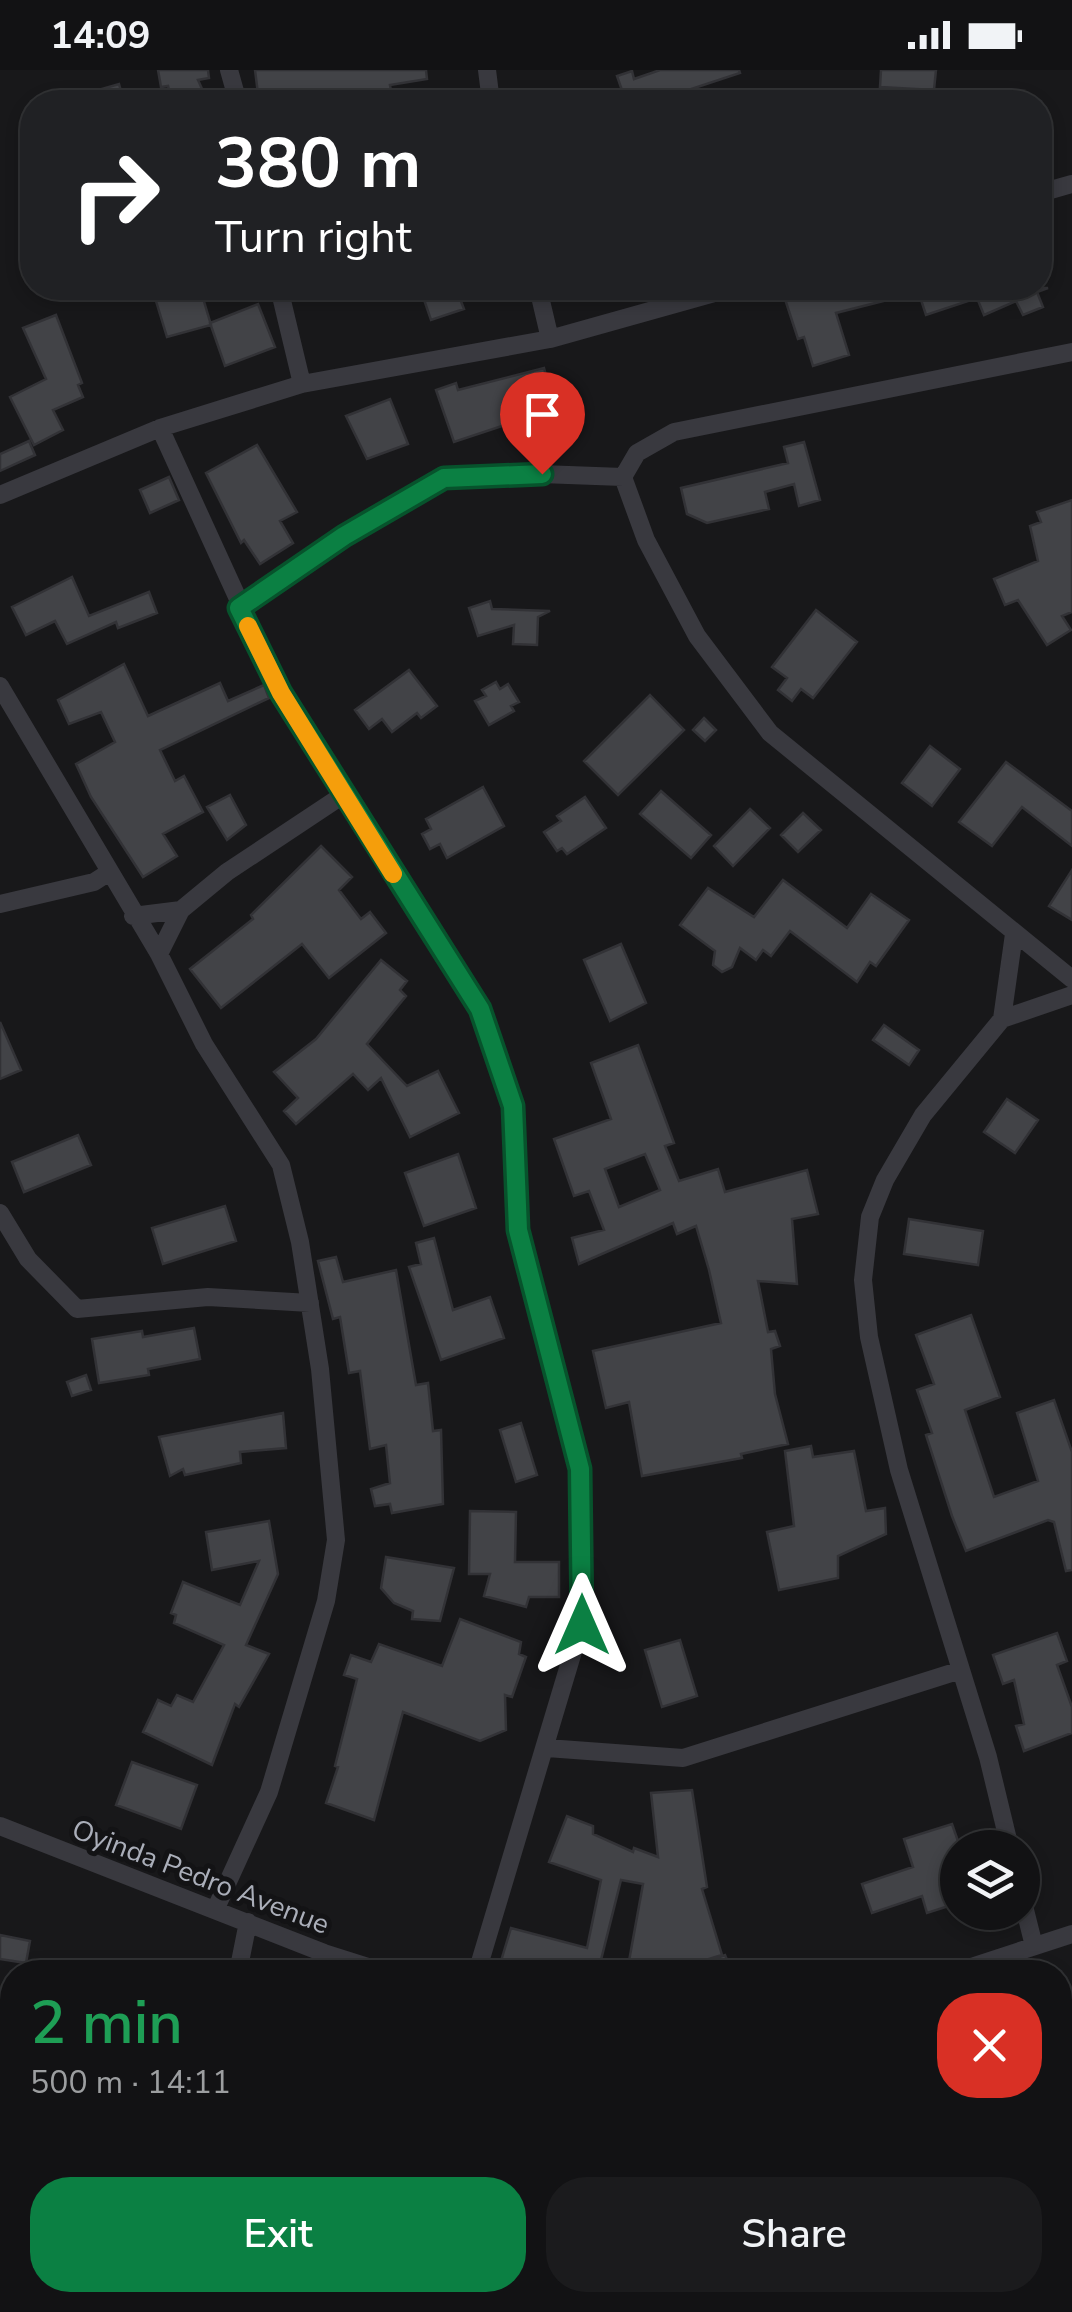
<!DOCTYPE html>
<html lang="en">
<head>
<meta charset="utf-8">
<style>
  :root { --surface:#121214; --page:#1b1b1d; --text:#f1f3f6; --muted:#9c9ea0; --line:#313234; --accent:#0b8043 }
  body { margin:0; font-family:"Nunito Sans",sans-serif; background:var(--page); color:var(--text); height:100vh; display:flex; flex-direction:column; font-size:38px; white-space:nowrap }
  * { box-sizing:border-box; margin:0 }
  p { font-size:32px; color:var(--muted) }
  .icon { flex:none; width:55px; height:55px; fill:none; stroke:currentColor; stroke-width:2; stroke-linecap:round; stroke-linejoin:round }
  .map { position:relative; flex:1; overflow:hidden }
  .details { position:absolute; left:0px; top:1890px; width:1072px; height:352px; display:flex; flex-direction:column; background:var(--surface); border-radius:40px 40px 0 0; box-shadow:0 5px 15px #0003,0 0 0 2px var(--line) }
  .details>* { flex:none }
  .guide { position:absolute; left:20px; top:20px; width:1032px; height:210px; border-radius:40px; box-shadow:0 5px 15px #0003,0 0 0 2px var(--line); background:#202124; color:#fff; overflow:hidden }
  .controls { position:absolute; left:940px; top:1760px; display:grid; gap:20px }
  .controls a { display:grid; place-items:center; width:100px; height:100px; border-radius:50%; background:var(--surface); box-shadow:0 5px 15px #0003,0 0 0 2px var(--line); font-size:50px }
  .pin { position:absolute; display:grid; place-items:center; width:85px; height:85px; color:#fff; margin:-102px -42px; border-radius:50% 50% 50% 0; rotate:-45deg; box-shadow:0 0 10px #0007 }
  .pin .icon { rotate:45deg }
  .me { position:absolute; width:110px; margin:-55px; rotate:0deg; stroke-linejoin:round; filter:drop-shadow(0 0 8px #0008) }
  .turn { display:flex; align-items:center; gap:35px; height:210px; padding:0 30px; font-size:45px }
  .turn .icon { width:130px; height:130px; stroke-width:2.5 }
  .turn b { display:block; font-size:70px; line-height:85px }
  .round { display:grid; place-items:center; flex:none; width:105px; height:105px; border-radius:40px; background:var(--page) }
  .headline { display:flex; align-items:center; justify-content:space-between; height:170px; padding:0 30px }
  h1 { font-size:60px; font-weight:600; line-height:75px; color:#1e9e55 }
  .action { display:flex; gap:20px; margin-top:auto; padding:20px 30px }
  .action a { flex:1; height:115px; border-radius:40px; background:var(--accent); color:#fff; font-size:40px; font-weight:600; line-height:115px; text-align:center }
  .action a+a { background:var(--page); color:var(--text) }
  .status { display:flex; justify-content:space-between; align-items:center; height:70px; padding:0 50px; background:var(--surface); direction:ltr }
  .status svg { height:28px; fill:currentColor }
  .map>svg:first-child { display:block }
  .building { fill:#424347; stroke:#323236; stroke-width:2.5; fill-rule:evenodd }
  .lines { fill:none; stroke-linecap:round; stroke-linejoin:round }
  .minor { stroke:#39393f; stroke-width:18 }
  .route-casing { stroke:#07532c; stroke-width:25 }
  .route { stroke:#0b8043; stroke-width:18 }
  .slow { stroke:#f59e0b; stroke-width:18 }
  .labels { text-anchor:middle; stroke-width:10; stroke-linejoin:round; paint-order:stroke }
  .street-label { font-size:28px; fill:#aaaeb9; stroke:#131315 }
</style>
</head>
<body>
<div class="status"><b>14:09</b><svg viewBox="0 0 49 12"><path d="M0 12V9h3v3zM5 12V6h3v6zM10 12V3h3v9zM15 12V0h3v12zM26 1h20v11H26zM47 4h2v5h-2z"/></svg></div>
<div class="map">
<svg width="1072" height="2242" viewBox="0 0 1072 2242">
  <rect width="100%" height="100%" fill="#18181a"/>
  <!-- building -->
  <path class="building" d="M158,0H208L209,8L198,10L208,32H172L168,16L161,17Z
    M255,0H426L427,9L390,15L393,32H259Z
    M660,0H739L740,3L652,32H626L617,6L632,1L634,9Z
    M881,0H936L934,20L880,17Z
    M119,14L124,32H102L98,20Z
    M152,218H200L211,255L167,267Z
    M420,218H456L464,239L431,250Z
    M809,218H914L915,223L836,243L849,285L813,296L804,267L798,269L784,226Z
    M917,218H1048L1037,222L1043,237L1023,245L1016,231L984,245L977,228L926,245Z
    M258,234L275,277L225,296L210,253Z
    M56,245L82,313L78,315L83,327L53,340L63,360L34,375L10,327L46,309L23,258Z
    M544,298L557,344L528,352L526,348L454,372L436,320L456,313L458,320Z
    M390,329L408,374L367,389L346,346Z
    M29,371L35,385L0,401V384Z
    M804,372L820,430L799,436L794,414L765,422L769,439L707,453L687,444L681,418L788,393L784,377Z
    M257,375L297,442L280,451L293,473L260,494L244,470L241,473L206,403Z
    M169,407L179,430L150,443L140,420Z
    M1072,430V542L1062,546L1071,560L1047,575L1018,530L1005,535L994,509L1038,491L1030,456L1041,452L1037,442Z
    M72,507L89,546L149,522L157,543L118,558L116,552L67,574L55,551L26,565L12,537Z
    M490,531L492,539L550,541L538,547L537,575L513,574L514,555L478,566L469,538Z
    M816,540L857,572L813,628L801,619L792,631L778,620L787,608L772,597Z
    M124,594L148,646L220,613L228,631L264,615L269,628L160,680L175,711L184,706L203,742L163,764L177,786L143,807L91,727L76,694L115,672L101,642L69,654L58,630Z
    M409,600L437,636L421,648L417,643L392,662L382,649L369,659L355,640Z
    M496,612L500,619L508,614L519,632L511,636L514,641L489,655L475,631L486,626L482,620Z
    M650,625L684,660L618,725L584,691Z
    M704,648L716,660L705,671L693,660Z
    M930,676L960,699L932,736L902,713Z
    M1006,692L1072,741V776L1022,737L992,776L959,752Z
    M483,717L504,756L447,788L440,774L430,779L422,764L431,759L426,749Z
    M661,721L711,765L691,788L640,744Z
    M230,725L246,755L227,770L207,737Z
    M585,727L606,758L567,784L562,778L557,781L544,762L561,751L557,746Z
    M750,739L770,758L733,796L714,776Z
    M803,743L821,760L798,782L781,765Z
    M321,776L352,807L339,820L361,849L370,842L386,863L329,908L302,874L221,938L190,899L253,849L251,845Z
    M1072,800V850L1049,836Z
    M783,810L847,858L871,824L909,850L876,896L870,892L857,912L790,861L771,886L763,880L756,890L740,878L732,897L722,902L713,895L715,881L680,855L708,818L754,847Z
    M621,874L646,933L610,951L584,890Z
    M381,890L407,911L400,920L406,926L367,974L407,1016L438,1001L459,1043L410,1067L381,1008L368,1020L353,1004L296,1054L284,1041L298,1028L274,1002L316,969Z
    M0,952L21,1000L0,1009Z
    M884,955L919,980L909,995L873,970Z
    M638,975L674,1073L665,1076L679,1111L718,1099L725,1122L807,1100L818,1144L792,1149L797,1214L758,1211L768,1262L775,1261L780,1276L771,1279L775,1324L788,1374L741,1384L742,1388L642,1406L629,1332L606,1338L593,1281L721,1253L709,1200L696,1156L677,1164L673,1153L579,1194L572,1168L604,1160L589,1121L574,1126L554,1069L611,1049L591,993ZM645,1084L660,1120L619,1137L605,1099Z
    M1007,1029L1038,1050L1015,1083L984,1062Z
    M78,1065L91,1095L24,1122L12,1092Z
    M458,1084L476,1138L424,1156L405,1103Z
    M225,1136L236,1171L163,1194L152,1158Z
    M909,1149L983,1161L978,1195L904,1184Z
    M434,1168L453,1240L490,1227L504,1268L441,1290L409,1197L421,1194L416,1173Z
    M336,1187L343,1212L396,1200L416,1315L428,1313L433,1361L441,1360L443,1434L392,1443L390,1434L375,1436L371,1419L390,1413L386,1375L370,1379L360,1301L349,1303L340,1247L333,1249L318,1191Z
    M971,1245L1000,1327L965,1340L994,1427L1038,1411L1017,1343L1054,1330L1072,1382V1500L1066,1501L1054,1452L1048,1450L966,1481L952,1446L926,1365L932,1363L917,1320L934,1314L916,1265Z
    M194,1258L200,1289L148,1299L149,1305L99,1313L92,1269L142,1261L143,1267Z
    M86,1305L91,1320L72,1326L67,1312Z
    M283,1343L286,1378L240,1382L241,1393L185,1405L183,1399L170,1406L159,1367Z
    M521,1353L537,1405L516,1412L500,1360Z
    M811,1376L813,1387L854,1381L866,1441L885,1438L886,1464L838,1486V1508L779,1520L767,1462L794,1456L785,1381Z
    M470,1441L516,1442L515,1492H559V1527H529L526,1537L484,1526L490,1504H469Z
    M269,1451L278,1504L246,1575L269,1584L239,1637L235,1634L212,1695L143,1662L158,1630L171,1636L177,1625L193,1632L224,1575L174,1553L176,1545L171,1543L183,1512L240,1535L259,1491L212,1500L206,1462Z
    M386,1487L454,1498L440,1551L412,1549L413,1541L394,1533L381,1518Z
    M460,1549L521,1572L519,1584L526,1587L512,1627L505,1625L506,1660L480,1671L403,1642L374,1750L326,1733L338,1697L335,1696L357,1609L344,1605L351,1585L371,1592L379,1574L442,1596Z
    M1057,1563L1067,1591L1057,1595L1072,1637V1663L1024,1681L1016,1656L1024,1654L1014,1610L1003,1614L993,1585Z
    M680,1570L697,1626L662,1637L645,1580Z
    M132,1692L197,1715L181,1759L116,1735Z
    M692,1720L707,1817L702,1819L722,1885L680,1898V1902H627L643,1814L621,1810L598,1902H546L501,1891L511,1858L587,1878L601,1810L549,1792L567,1746L593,1756V1764L633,1782L634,1778L658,1787L651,1723Z
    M952,1754L958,1771V1833L927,1843L922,1826L872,1843L862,1814L913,1797L904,1769Z
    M0,1865L30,1871L26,1893L0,1889Z
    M725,1885L732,1902H715L711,1890Z"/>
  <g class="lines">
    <!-- minor -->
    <path class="minor" d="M229,0L238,32
      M487,0L491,32
      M1040,123L1072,114
      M279,218L302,314
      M538,218L550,269
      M1072,282L674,362L637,383L623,407L646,470L697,566L770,663L1072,909
      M160,358L281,623L480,939L513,1037L518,1160L580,1399L581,1555L477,1902
      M0,425L160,358L302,314L550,269L732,218
      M239,538L344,465L444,408L541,404L623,407
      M0,616L159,884L204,974L281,1095L300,1172L320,1299L336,1470L326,1531L269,1722L216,1838
      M0,834L94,812L108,803
      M133,846L181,840
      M159,884L181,840L227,802L343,725
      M1002,949L1072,925
      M0,1143L28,1189L77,1239L208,1227L310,1233
      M547,1678L683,1688L961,1600
      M0,1756L324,1883L384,1902
      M1010,1778L988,1687L899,1400L869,1267L863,1210L870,1147L885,1110L923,1045L1002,949L1014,864
      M1022,1828L1034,1876
      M238,1902L248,1852
      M956,1902L1072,1864
      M0,1999L12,2011
      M1060,2152L1072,2148
      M646,2242L647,2230
      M925,2242L928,2230"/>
  </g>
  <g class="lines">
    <!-- route casing -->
    <g class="route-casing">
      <path id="route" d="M542,404L444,408L344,466L239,538L281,623L480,939L513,1036L518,1160L580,1399L582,1555"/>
    </g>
    <!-- route -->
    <use href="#route" class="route"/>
    <!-- slow -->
    <path class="slow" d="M248,556L281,623L393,804"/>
  </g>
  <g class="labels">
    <!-- street labels -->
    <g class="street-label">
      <text transform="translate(201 1806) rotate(21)" y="10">Oyinda Pedro Avenue</text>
    </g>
  </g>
</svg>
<div class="controls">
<a><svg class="icon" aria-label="layers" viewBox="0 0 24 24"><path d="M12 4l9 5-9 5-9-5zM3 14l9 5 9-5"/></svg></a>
</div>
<div class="pin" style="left:542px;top:404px;background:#d93025"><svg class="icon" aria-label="arrive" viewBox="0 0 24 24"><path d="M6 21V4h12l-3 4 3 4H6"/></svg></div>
<svg class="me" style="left:582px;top:1555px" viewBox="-20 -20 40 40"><path d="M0-17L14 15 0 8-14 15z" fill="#0b8043" stroke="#fff" stroke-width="4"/></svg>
<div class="guide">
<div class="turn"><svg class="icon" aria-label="right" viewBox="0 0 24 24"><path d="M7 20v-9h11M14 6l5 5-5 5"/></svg><div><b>380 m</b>Turn right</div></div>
</div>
<section class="details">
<div class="headline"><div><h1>2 min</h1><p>500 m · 14:11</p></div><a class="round" style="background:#d93025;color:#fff"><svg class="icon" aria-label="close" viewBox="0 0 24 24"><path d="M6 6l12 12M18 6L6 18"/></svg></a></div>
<div class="action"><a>Exit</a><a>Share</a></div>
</section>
</div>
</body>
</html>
